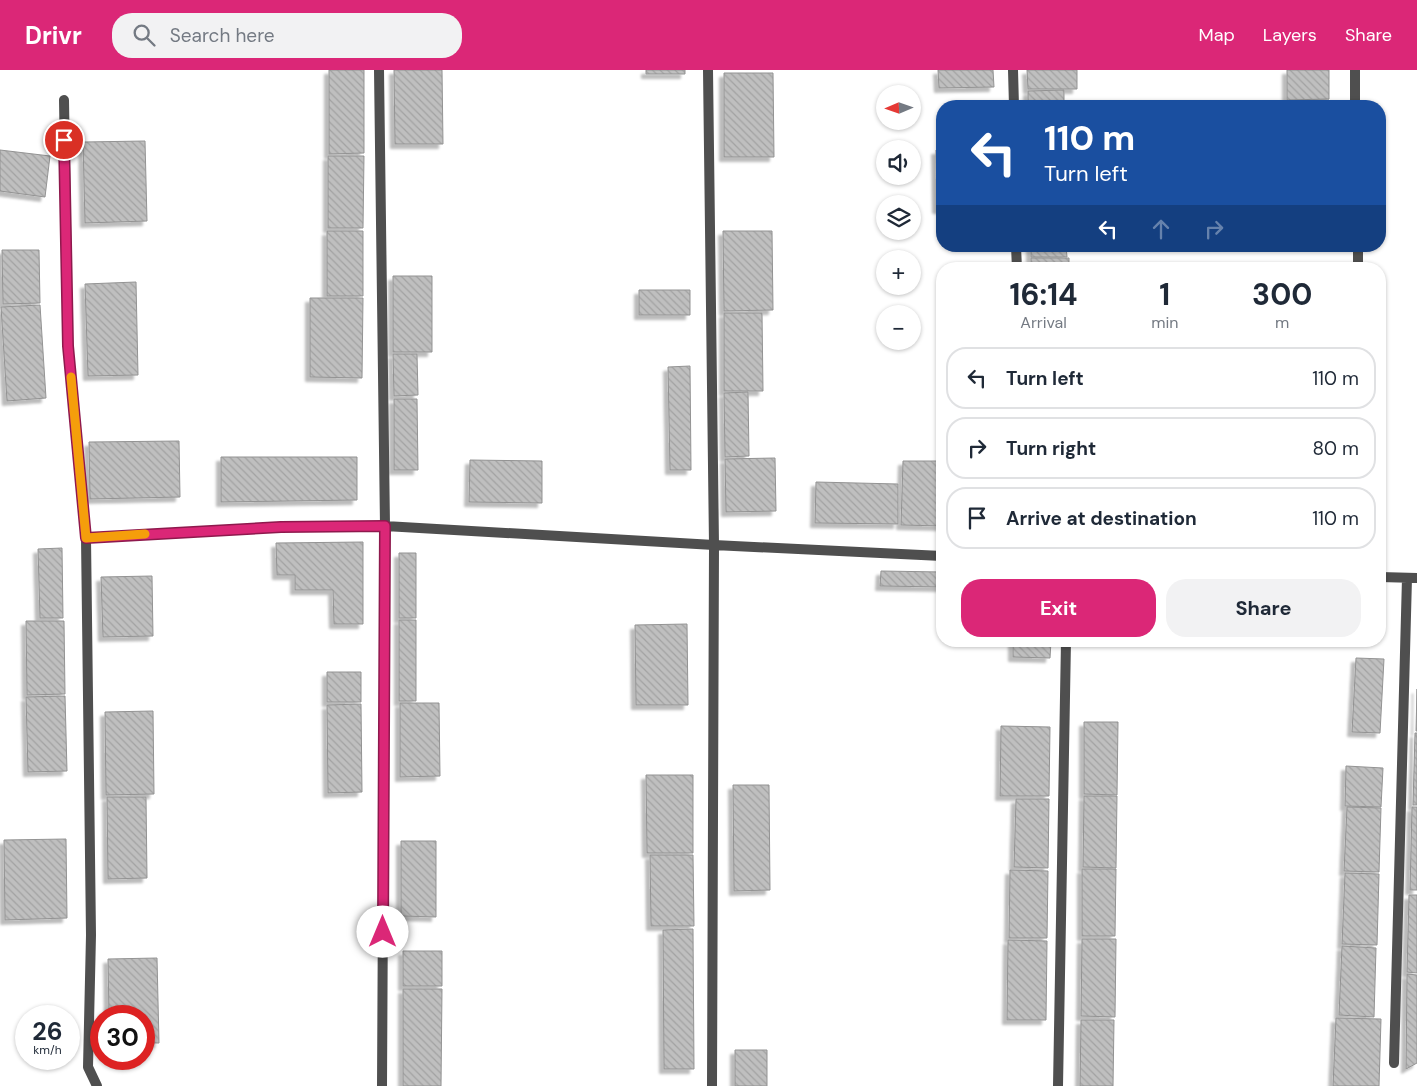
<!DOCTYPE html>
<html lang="en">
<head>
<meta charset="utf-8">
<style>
  :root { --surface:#fff; --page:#f2f2f3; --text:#1f2937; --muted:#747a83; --line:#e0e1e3; --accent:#db2777 }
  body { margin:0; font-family:"DM Sans",sans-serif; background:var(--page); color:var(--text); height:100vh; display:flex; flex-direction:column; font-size:19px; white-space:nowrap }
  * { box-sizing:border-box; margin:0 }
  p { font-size:16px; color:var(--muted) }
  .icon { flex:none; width:28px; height:28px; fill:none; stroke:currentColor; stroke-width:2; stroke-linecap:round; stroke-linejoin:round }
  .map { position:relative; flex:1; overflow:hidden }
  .sheet { position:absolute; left:936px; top:192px; width:450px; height:385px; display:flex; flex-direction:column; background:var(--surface); border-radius:20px; box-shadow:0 1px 4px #0004 }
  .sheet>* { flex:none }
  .guide { position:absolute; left:936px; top:30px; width:450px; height:152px; border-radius:20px; box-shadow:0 1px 4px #0004; background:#1a4fa0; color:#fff; overflow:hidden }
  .needle { width:32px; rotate:268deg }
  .controls { position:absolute; left:876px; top:15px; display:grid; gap:10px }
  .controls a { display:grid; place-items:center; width:45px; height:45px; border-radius:50%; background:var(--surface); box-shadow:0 1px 4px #0004; font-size:25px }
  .speed { position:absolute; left:15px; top:935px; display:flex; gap:10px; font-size:25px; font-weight:700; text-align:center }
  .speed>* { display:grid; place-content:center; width:65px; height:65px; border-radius:50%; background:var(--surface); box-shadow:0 1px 4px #0004; line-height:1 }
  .speed small { font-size:12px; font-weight:400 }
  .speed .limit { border:8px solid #d22; background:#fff; color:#111 }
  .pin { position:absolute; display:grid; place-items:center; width:42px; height:42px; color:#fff; margin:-21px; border:2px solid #fff; border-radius:50%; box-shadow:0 1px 5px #0007 }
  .me { position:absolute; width:55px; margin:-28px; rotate:0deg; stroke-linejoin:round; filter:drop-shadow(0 0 4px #0008) }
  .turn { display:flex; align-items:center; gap:18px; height:105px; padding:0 25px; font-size:22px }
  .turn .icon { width:65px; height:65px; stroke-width:2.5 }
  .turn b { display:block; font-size:35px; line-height:42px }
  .lanes { display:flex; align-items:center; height:48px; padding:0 25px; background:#0003; justify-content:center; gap:25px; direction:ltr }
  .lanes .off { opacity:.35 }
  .eta { display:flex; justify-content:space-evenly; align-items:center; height:85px; text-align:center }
  .eta b { font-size:30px; font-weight:700; line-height:35px }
  .cta { display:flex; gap:10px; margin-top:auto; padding:10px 25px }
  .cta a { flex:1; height:58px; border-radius:20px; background:var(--accent); color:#fff; font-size:20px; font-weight:700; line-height:58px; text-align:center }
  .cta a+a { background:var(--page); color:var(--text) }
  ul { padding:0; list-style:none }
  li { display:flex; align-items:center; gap:15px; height:62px; margin:0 10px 8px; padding:0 15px; border:2px solid var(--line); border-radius:20px }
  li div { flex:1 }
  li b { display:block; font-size:19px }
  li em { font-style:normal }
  header { display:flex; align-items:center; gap:30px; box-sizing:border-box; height:70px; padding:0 25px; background:var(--accent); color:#fff }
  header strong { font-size:24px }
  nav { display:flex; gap:28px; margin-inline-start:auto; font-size:18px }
  .search { width:350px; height:45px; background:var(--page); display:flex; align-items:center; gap:12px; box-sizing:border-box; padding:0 18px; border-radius:20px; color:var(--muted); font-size:19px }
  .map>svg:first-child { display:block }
  .building { fill:url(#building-back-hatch); stroke:#939393; filter:url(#shadow) }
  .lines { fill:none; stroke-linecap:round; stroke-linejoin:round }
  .street { stroke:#4f4f4f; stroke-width:10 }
  .route-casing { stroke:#8e194d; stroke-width:12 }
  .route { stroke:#db2777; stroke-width:9 }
  .slow { stroke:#f59e0b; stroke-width:9 }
</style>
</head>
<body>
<header>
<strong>Drivr</strong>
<div class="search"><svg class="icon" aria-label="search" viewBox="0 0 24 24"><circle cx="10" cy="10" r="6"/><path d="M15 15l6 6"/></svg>Search here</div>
<nav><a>Map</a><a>Layers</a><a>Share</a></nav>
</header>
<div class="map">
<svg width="1417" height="1016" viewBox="0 0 1417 1016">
  <defs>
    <pattern id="building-back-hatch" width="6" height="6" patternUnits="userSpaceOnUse" patternTransform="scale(1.25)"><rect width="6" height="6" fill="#bfbfbf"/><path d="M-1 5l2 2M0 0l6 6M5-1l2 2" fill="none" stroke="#a2a2a2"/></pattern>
    <filter id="shadow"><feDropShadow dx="-4.5" dy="4.5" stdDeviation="1" flood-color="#0004"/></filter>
  </defs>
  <rect width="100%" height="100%" fill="#fff"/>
  <!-- building -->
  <path class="building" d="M329,0H364V83L329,84Z
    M394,0H442L443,74H395Z
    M646,0H685V4H646Z
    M938,0H993L994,17L939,18Z
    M1027,0H1077V19H1028Z
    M1287,0H1329V29L1287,30Z
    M724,3H773L774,87H724Z
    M1064,20V36H1028V21Z
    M1329,30V36H1276V31Z
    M145,71L147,151L85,153L83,72Z
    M0,80L50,86L45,127L0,121Z
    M936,80H942V139H937Z
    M328,86H364L363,158H328Z
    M327,161H363V226H327Z
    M723,161H772L773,240L724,241Z
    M1031,176H1066L1067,187H1031Z
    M2,180H39L40,233L3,234Z
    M1031,188H1069V199H1031Z
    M393,206H432V282H393Z
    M136,212L138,305L88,306L85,214Z
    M639,220H690V245H639Z
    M310,228H363L362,308L310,307Z
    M40,235L46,328L7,331L1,237Z
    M724,243H762L763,321H724Z
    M393,284H417L418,325L394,326Z
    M690,296L691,400H670L668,297Z
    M748,322L749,386L725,387L724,323Z
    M394,329H417L418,400H394Z
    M179,371L180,427L90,429L89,372Z
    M221,387H357V430L221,432Z
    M775,388L776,441L726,442L725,389Z
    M470,390L542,391V433L469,432Z
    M903,391H942V456L901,455Z
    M816,412L898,414V454L815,453Z
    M363,472V554H334L333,520H295V505H277L276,473Z
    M62,478L63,548H40L38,479Z
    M399,483H416V548H399Z
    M881,501L942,502V517L880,516Z
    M152,506L153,566L103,567L101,507Z
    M399,550H416V631H399Z
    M26,551H64L65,624L27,625Z
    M687,554L688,635H636L635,555Z
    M1013,571H1051L1050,588L1013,587Z
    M1356,588L1384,589L1380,663L1352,662Z
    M327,602H361V632H327Z
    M1417,619V661H1416Z
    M65,626L67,701L28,702L26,627Z
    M400,633H439L440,706L400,707Z
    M361,634L362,722L328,723L327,635Z
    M153,641L154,724L106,725L105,642Z
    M1084,652H1118L1117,725L1084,724Z
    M1001,656L1050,657L1049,726H1000Z
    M1415,663H1417V735H1413Z
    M1346,696L1383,698L1381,737L1345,736Z
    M646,705H693V783H647Z
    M733,715H769L770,820L734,821Z
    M1084,726H1117L1116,798L1083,797Z
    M107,727H146L147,808L108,809Z
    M1016,729H1049L1048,798L1014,797Z
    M1347,737L1381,738L1379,802L1344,801Z
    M1412,737H1417V820H1410Z
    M66,769L67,848L5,850L4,770Z
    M401,771H436V847L401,846Z
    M650,785H693L694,856H651Z
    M1082,799H1116L1115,866H1082Z
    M1010,800L1048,801L1047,868H1009Z
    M1345,803L1379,804L1377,875L1342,874Z
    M1409,825H1417V903L1407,902Z
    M693,859L694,999H664L663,860Z
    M1082,869H1116L1115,947L1081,946Z
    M1008,870L1047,871L1046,950H1007Z
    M1342,876L1376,878L1374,947L1339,945Z
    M403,881H442V916H403Z
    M157,888L159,973H144V946H109L108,889Z
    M1407,904L1417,905V993L1406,999Z
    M403,919H442L441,1016H403Z
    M1336,948L1381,949L1379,1016H1333Z
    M1081,950H1114L1113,1016H1080Z
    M735,980H767V1016H735Z"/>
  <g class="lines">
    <!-- street -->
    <path class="street" d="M379,0L385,456L382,1016
      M708,0L714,475L712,1016
      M1013,0L1014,36
      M1355,0V36
      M64,30L68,276L86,468L91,865L88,997L97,1016
      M1016,176L1017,199
      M1358,176V199
      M86,468L281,457L385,456L714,475L942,486
      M1380,507L1417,508
      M1394,993L1407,508
      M1058,1016L1066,571"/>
  </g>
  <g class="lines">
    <!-- route casing -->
    <g class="route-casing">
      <path id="route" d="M64,70L68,276L86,468L281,457L385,456L383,862"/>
    </g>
    <!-- route -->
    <use href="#route" class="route"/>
    <!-- slow -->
    <path class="slow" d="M71,307L86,468L145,464"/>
  </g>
</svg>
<div class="controls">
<a><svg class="needle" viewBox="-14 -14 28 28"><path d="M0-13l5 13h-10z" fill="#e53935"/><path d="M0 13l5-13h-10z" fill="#747a83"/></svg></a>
<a><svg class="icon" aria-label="sound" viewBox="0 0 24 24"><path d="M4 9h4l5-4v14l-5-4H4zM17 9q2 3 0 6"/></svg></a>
<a><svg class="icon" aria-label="layers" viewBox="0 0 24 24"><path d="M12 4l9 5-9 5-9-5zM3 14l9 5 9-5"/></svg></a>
<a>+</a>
<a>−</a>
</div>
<div class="speed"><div>26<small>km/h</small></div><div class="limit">30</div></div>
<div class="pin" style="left:64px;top:70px;background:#d93025"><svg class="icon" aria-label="arrive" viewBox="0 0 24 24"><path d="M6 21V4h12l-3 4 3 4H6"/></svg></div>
<svg class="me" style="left:383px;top:862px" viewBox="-20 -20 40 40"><circle r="19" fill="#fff"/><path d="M0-13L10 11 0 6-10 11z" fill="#db2777"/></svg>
<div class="guide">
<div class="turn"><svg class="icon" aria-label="left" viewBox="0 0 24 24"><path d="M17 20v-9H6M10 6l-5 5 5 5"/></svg><div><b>110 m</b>Turn left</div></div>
<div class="lanes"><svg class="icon" aria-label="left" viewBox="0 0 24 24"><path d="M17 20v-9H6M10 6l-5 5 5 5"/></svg><svg class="icon off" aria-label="ahead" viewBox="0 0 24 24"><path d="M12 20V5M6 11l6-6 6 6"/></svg><svg class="icon off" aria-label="right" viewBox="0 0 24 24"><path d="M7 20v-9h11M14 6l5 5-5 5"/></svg></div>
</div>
<section class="sheet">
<div class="eta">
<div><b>16:14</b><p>Arrival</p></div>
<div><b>1</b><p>min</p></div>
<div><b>300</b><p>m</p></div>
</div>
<ul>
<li><svg class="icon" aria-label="left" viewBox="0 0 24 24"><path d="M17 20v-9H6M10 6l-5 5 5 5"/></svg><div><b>Turn left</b></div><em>110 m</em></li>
<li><svg class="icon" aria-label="right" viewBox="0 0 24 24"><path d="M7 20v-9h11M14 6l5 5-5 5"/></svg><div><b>Turn right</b></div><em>80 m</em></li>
<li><svg class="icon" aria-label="arrive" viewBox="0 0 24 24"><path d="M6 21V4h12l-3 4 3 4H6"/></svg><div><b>Arrive at destination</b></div><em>110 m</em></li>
</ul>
<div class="cta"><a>Exit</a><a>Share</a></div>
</section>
</div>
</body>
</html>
